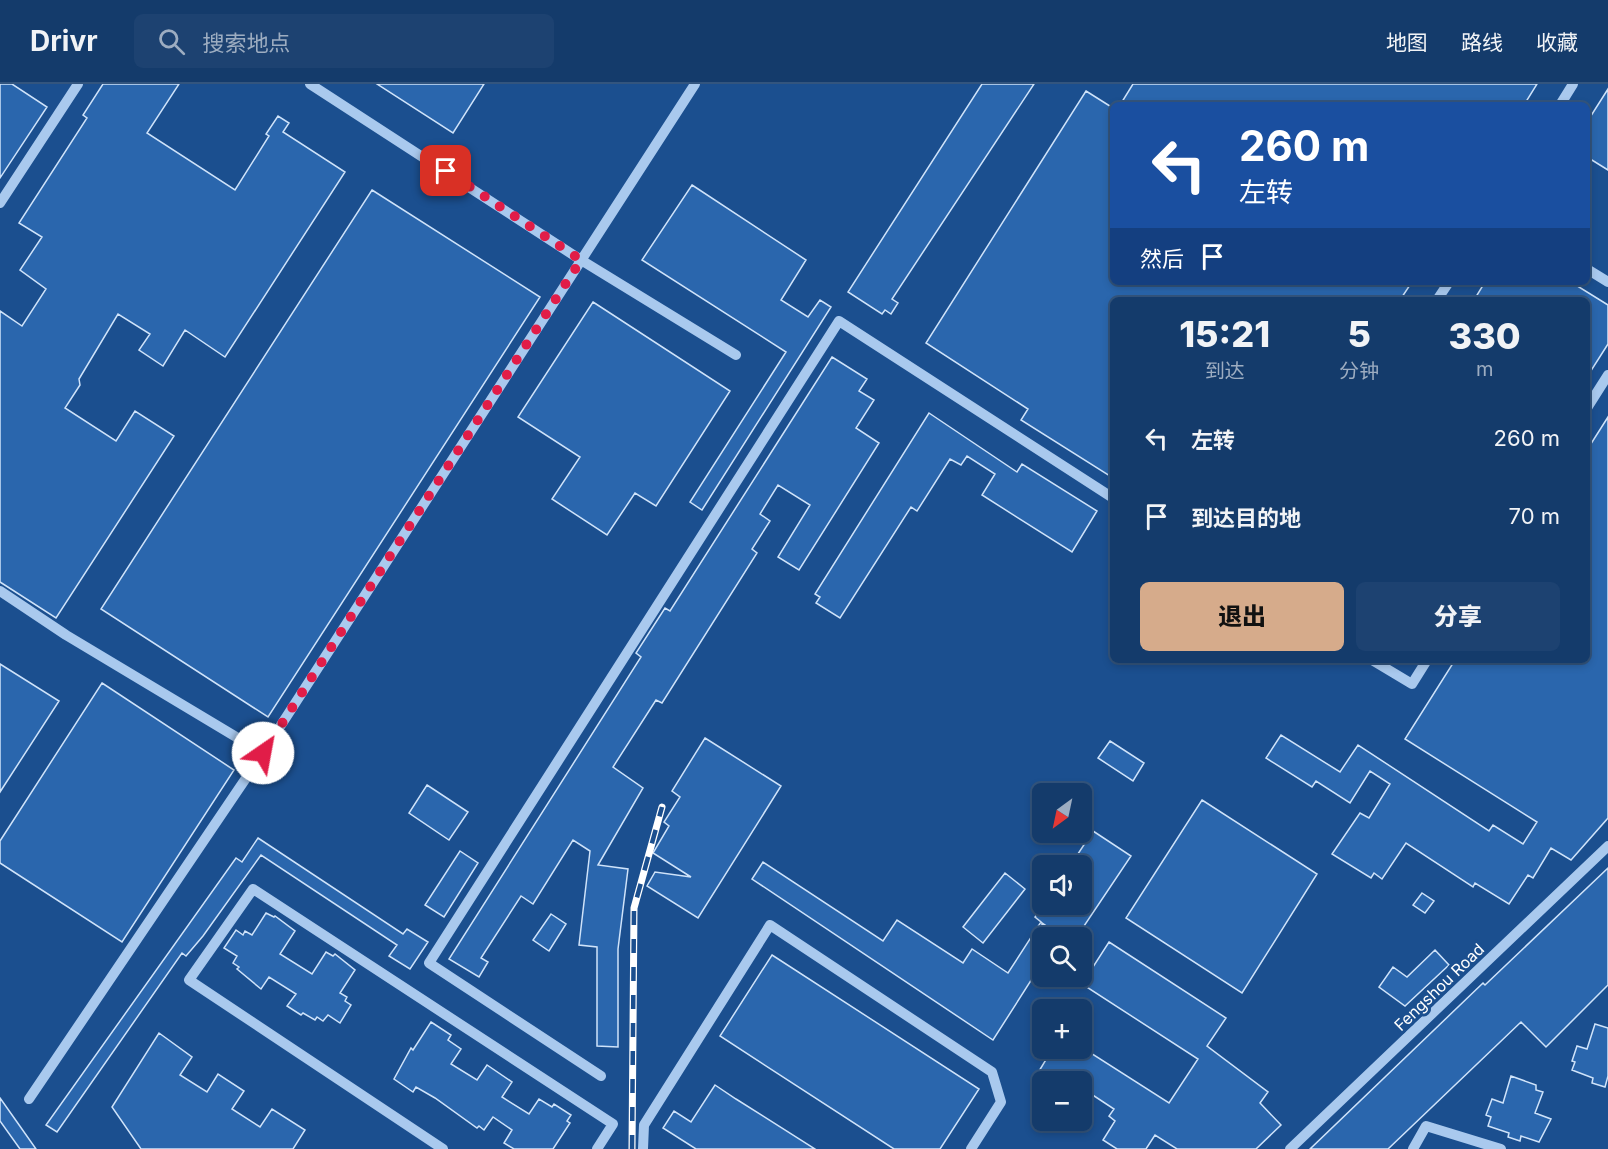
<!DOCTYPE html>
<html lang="zh">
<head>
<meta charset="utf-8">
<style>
  :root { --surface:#143b6b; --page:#1d4271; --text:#f1f3f6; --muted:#9dadc1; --line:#33557e; --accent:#d6ab8b }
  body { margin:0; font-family:Inter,"Noto Sans SC",sans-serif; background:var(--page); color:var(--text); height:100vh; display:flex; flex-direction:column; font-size:22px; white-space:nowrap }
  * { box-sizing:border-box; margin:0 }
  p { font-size:20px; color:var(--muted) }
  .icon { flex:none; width:33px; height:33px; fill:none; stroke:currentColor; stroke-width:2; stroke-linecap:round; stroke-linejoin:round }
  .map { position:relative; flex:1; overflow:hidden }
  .panel { position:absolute; left:1110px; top:213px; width:480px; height:366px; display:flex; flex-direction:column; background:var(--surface); border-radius:9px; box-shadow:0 3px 9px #0003,0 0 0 2px var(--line) }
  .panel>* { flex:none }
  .top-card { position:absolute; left:1110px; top:18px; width:480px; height:183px; border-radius:9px; box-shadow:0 3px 9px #0003,0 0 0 2px var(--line); background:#1a4fa0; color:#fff; overflow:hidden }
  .needle { width:39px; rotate:213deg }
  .tools { position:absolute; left:1032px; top:699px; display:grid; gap:12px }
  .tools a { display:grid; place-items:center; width:60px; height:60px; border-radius:9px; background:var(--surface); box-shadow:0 3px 9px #0003,0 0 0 2px var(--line); font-size:30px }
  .pin { position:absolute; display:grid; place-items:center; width:51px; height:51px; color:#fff; margin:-26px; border-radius:12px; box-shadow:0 3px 9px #0006 }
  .me { position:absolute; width:66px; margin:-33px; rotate:33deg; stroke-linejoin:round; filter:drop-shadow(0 0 4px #0008) }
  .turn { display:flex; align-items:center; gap:21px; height:126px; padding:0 30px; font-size:27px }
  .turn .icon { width:78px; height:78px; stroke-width:2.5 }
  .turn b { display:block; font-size:42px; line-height:51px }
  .then { display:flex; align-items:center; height:57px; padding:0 30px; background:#0003; gap:12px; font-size:22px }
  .eta { display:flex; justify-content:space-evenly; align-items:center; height:102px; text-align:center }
  .eta b { font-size:36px; font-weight:800; line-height:42px }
  .button { display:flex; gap:12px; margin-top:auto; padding:12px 30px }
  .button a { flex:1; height:69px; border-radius:9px; background:var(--accent); color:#111; font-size:24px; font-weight:800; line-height:69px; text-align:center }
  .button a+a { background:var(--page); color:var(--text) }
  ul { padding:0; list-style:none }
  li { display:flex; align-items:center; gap:18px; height:78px; padding:0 30px }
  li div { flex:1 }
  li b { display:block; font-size:22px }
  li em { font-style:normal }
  header { display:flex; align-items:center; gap:36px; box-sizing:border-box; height:84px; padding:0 30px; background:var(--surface); border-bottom:2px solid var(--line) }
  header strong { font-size:28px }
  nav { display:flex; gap:33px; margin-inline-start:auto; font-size:21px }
  .search { width:420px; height:54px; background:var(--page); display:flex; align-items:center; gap:15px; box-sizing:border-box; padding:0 21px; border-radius:9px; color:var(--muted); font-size:22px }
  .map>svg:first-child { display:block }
  .building { fill:#2a66ad; stroke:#cfe3fa; stroke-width:1.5 }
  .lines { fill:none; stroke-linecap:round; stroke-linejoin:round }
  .minor { stroke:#a9c9ee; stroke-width:10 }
  .rail-casing { stroke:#fff; stroke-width:7 }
  .rail { stroke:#1b4f8f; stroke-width:4.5; stroke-dasharray:14; stroke-linecap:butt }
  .route { stroke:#e11d48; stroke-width:10; stroke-dasharray:0 18 }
  .labels { text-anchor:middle; stroke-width:6; stroke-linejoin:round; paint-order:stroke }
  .street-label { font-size:16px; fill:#fff; stroke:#1b4f8f }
</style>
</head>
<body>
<header>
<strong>Drivr</strong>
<div class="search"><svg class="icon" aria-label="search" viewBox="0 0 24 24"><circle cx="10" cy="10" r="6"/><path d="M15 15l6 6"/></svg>搜索地点</div>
<nav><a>地图</a><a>路线</a><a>收藏</a></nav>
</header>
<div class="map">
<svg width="1608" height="1065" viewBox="0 0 1608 1065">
  <rect width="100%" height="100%" fill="#1b4f8f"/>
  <!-- building -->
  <path class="building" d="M0,0H12L47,23L0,94Z
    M103,0H179L147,49L235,106L269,52L266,50L278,32L289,39L283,48L345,88L225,273L185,246L163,282L139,266L150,250L118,230L79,295L80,301L65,324L116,357L135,327L174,352L56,534L0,498V227L22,242L46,205L20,186L42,153L19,139L87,34L83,31Z
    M377,0H484L453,49Z
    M982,0H1034L892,215L898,219L891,230L885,226L882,230L848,208Z
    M1133,0H1537L1524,21H1120Z
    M1608,5V86L1587,73V38Z
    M1086,7L1113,24V198H1412L1400,216H1113V394L1021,336L1028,325L926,259Z
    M692,101L806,176L781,216L808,233L820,216L831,223L702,426L690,418L786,268L642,176Z
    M372,106L540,213L268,633L101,525Z
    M1485,198H1571L1608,221V260L1587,293V216H1474Z
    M593,218L730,307L656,422L635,409L607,451L552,415L580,373L518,333Z
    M832,273L867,295L859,307L874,316L856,344L879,359L799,486L778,473L810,421L778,401L760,430L770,437L752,465L757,469L662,619L656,616L613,683L643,704L598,781L628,785L618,865V963L597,962V863L579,861L590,767L573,756L533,820L521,812L481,874L488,878L479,893L449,875L641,573L636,569L665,524L670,527Z
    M929,329L1017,388L1022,380L1097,427L1072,468L982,411L995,390L967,372L961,381L950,375L917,427L911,423L840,534L816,519L820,513L815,510Z
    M1608,333V734L1571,776L1551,764L1533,794L1528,791L1509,820L1475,799L1473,803L1406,759L1382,795L1374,789L1371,794L1332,770L1360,729L1369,734L1390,700L1370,687L1350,719L1316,697L1312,703L1266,674L1281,651L1340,688L1358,661L1489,747L1493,741L1523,760L1537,738L1405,655L1455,576H1587V366Z
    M0,580L59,617L0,708Z
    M102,599L234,686L122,858L0,779V757Z
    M705,654L781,702L698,834L647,802L655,788L691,793L653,769L669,742L664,738L680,713L672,707Z
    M1110,657L1144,679L1133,697L1098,674Z
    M427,701L468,728L449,756L409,729Z
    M1202,716L1317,790L1242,909L1126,834Z
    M1093,747L1131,772L1076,854H1064L1042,839V871L1033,885L1037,887L993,956L752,795L763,778L883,857L897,836L963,879L972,865L1008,889L1041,838L1035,833L1043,820H1082V782H1070Z
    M258,754L403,850L407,845L428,858L410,885L389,872L397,861L261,771L203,852L186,872L182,869L57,1048L46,1041L236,774L242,778Z
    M460,767L478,779L444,833L425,821Z
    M1608,784V901L1546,963L1521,938L1388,1065H1310L1483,899L1485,901Z
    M1005,789L1025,805L983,859L963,843Z
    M1422,809L1434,817L1425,829L1413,821Z
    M266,829L274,833L275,832L295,847L280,870L312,890L326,868L333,872L335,870L355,886L340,909L347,913L345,917L351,921L340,939L328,931L323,937L317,933L315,936L303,929L301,931L287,922L296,910L269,893L261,905L237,885L239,883L233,879L237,872L224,864L236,846L243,851L245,847L252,851Z
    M551,830L566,840L549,867L533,856Z
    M1109,858L1226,934L1207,962L1268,1008L1260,1019L1281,1041L1256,1065H1177L1155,1051L1146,1065H1117L1103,1056L1115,1037L1109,1032L1114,1025L1082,1004V998H1071L1058,990L1053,998H1045L1036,992L1053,964H1083L1169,1019L1198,975L1082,900Z
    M1435,866L1449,881L1405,922L1379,903L1393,883L1407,893Z
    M772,871L979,1005L940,1065H894L720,952Z
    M431,938L451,951L448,956L461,965L451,980L477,996L487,981L512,998L502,1013L529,1030L539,1015L552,1023L554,1020L571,1031L567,1037L570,1039L553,1065H514L504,1059L512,1046L493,1033L484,1046L479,1042L477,1044L435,1014L416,1003L413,1008L394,995L411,964L413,966Z
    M1595,940L1608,944V992L1605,1003L1592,999L1593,994L1572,986L1575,978L1572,977L1577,962L1587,965Z
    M159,949L192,973L180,991L207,1008L218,990L244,1007L232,1025L260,1043L272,1025L305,1046L293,1065H141L112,1023Z
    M1511,992L1536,1001V1006L1543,1008L1535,1029L1551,1035L1539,1058L1521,1052L1520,1057L1508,1053L1509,1049L1488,1042L1491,1033L1486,1031L1492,1015L1503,1019Z
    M715,1001L736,1015L815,1065H696L663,1044L674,1027L691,1038Z
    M0,1014L17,1038L36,1065H20L0,1037Z"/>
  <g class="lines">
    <!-- minor -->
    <path class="minor" d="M310,0L581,176L736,271
      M1560,21L1573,0
      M0,119L78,0
      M1587,185L1608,198
      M1437,216L1449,198
      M1587,324L1608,291
      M0,507L66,551L263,669
      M1372,576L1412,600L1427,576
      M601,992L429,879L839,237L1113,414
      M29,1015L263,669L695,0
      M443,1065L189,896L253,805L613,1040L597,1065
      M643,1065L644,1041L770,841L992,988L1001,1018L971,1065
      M1290,1065L1608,762
      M1413,1065L1426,1042L1501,1065"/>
    <!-- rail casing -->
    <g class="rail-casing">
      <path id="rail" d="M632,1065L634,824L662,723"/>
    </g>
    <!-- rail -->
    <use href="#rail" class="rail"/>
  </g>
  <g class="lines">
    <!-- route -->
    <path class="route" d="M263,669L581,176L446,87"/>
  </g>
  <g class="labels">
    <!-- street labels -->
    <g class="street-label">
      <text transform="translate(1439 903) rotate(-44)" y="6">Fengshou Road</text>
    </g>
  </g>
</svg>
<div class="tools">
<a><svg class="needle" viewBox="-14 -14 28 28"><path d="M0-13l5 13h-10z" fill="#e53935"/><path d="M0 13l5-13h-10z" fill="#9dadc1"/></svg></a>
<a><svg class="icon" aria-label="sound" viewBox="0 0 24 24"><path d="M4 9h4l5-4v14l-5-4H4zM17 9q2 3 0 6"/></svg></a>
<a><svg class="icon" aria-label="search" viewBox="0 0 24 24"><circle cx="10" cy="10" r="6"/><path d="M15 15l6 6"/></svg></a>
<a>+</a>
<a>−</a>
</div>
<div class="pin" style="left:446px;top:87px;background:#d93025"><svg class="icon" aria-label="arrive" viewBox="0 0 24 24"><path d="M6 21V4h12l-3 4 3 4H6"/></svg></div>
<svg class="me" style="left:263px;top:669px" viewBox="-20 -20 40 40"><circle r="19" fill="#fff"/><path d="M0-13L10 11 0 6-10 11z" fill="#e11d48"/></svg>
<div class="top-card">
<div class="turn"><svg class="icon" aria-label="left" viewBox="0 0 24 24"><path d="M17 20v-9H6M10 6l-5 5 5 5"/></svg><div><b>260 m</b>左转</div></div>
<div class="then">然后<svg class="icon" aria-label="arrive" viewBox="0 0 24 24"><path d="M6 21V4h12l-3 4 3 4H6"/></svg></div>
</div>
<section class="panel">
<div class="eta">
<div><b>15:21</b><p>到达</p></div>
<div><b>5</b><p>分钟</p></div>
<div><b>330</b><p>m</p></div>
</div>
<ul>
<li><svg class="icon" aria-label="left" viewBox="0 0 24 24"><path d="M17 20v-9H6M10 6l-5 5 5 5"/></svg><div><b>左转</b></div><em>260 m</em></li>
<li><svg class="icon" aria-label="arrive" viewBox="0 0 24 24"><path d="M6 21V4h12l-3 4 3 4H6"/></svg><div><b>到达目的地</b></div><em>70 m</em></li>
</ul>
<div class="button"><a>退出</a><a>分享</a></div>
</section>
</div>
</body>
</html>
